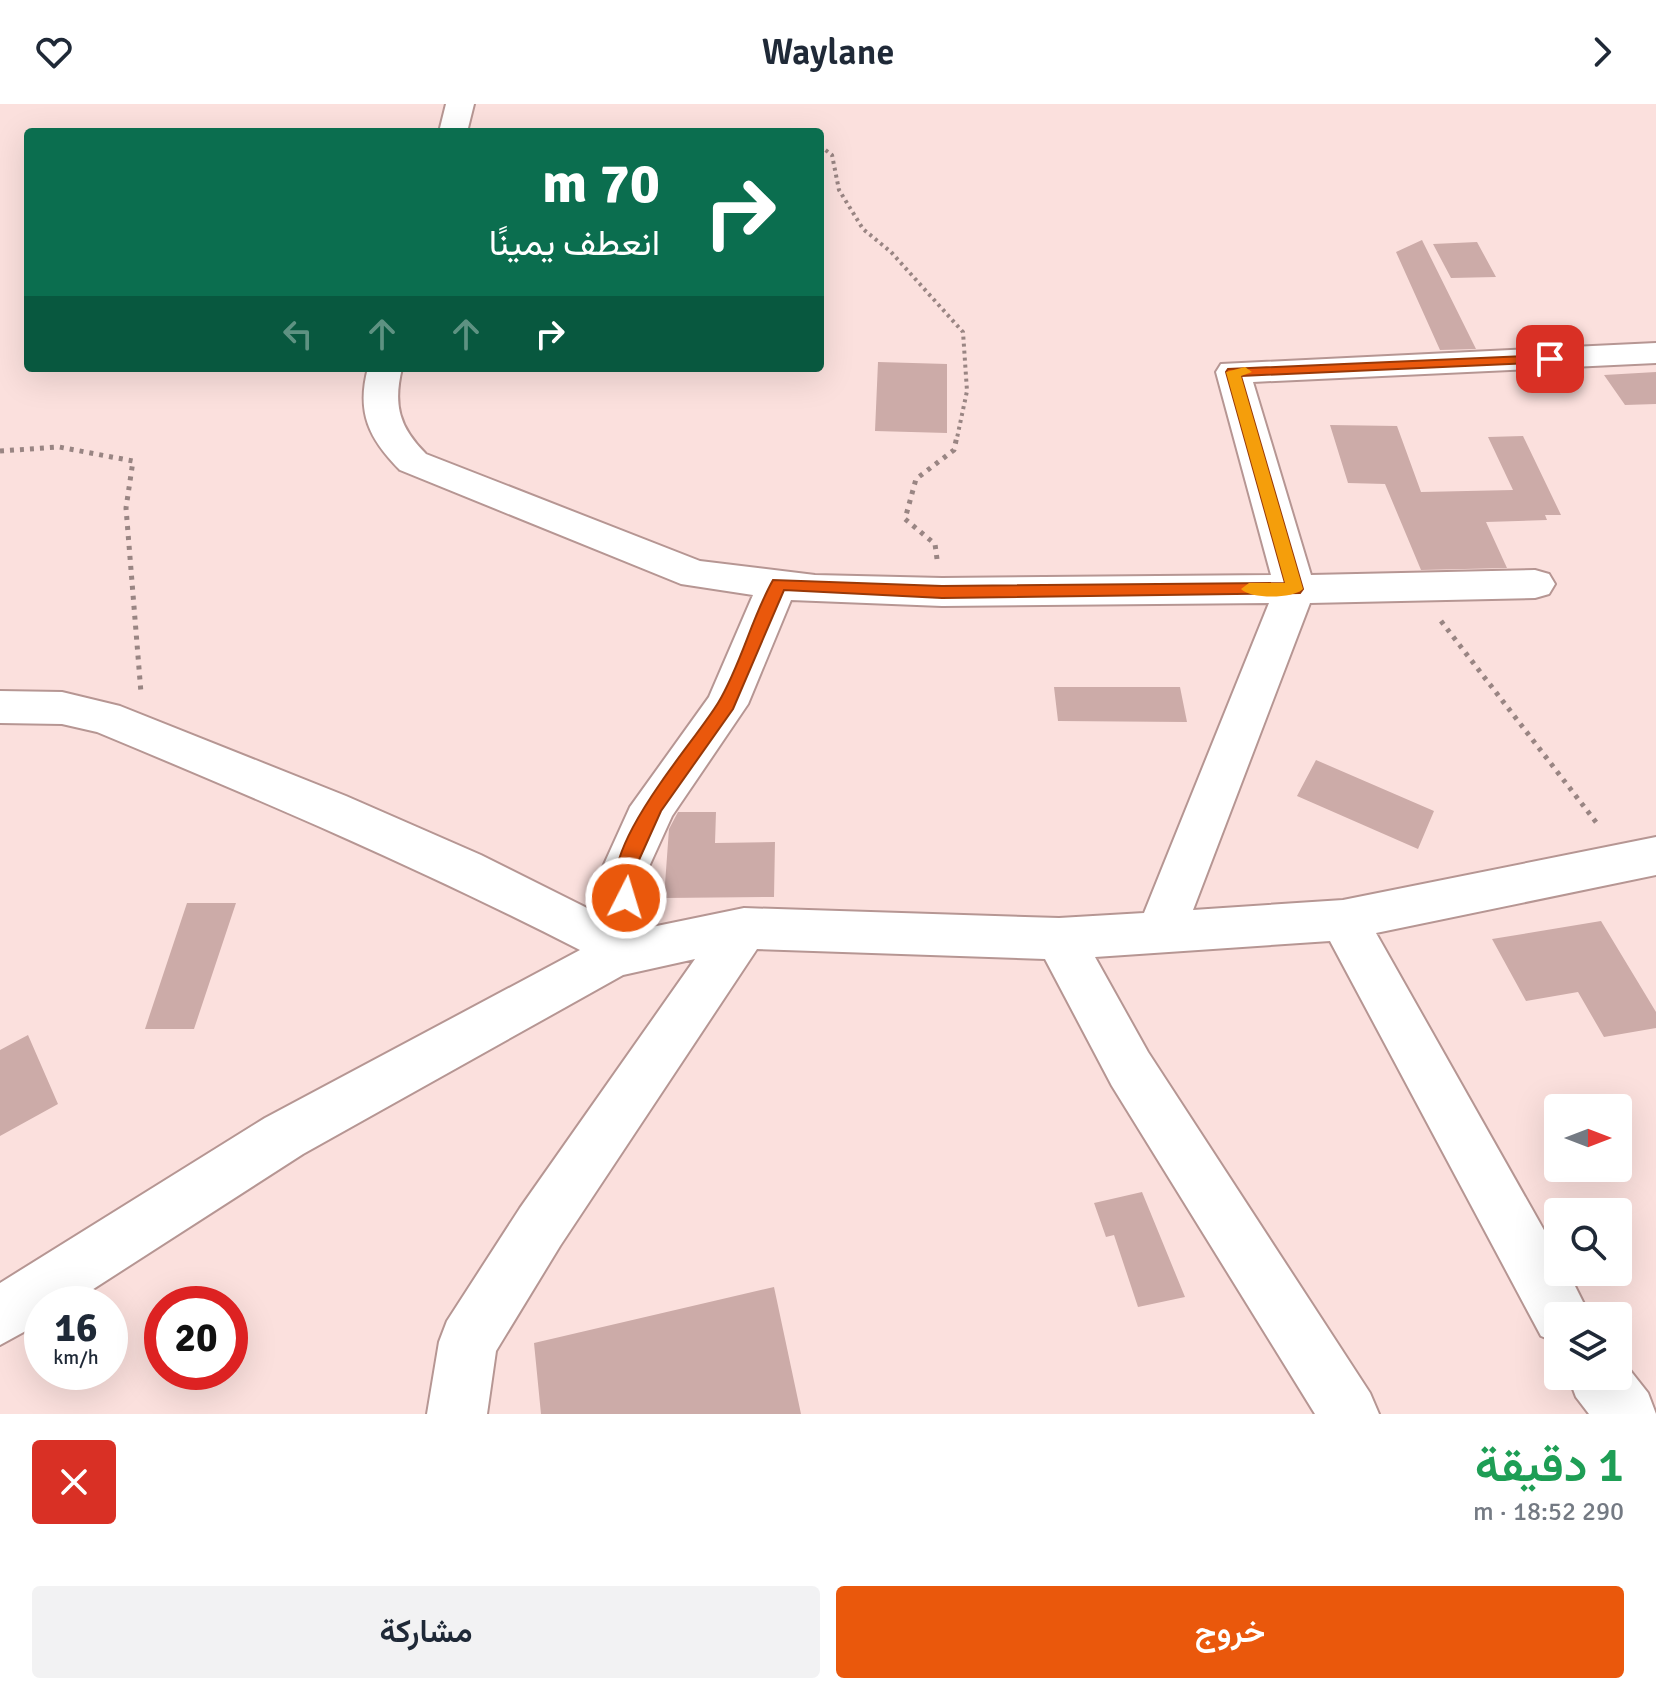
<!DOCTYPE html>
<html lang="ar">
<head>
<meta charset="utf-8">
<style>
  :root { --surface:#fff; --page:#f2f2f3; --text:#1f2937; --muted:#747a83; --accent:#ea580c }
  body { margin:0; font-family:Signika,Vazirmatn,sans-serif; background:var(--page); color:var(--text); direction:rtl; height:100vh; display:flex; flex-direction:column; font-size:30px; white-space:nowrap }
  * { box-sizing:border-box; margin:0 }
  p { font-size:26px; color:var(--muted) }
  .icon { flex:none; width:44px; height:44px; fill:none; stroke:currentColor; stroke-width:2; stroke-linecap:round; stroke-linejoin:round }
  .map { position:relative; height:1310px; overflow:hidden; direction:ltr }
  .details { display:flex; flex-direction:column; background:var(--surface); flex:1 }
  .details>* { flex:none }
  .banner { position:absolute; left:24px; top:24px; width:800px; height:244px; border-radius:8px; box-shadow:0 8px 32px #0002; direction:rtl; background:#0b6e4f; color:#fff; overflow:hidden }
  .needle { width:52px; rotate:90deg }
  .tools { position:absolute; left:1544px; top:990px; display:grid; gap:16px }
  .tools a { display:grid; place-items:center; width:88px; height:88px; border-radius:8px; background:var(--surface); box-shadow:0 8px 32px #0002; font-size:40px }
  .speed { position:absolute; left:24px; top:1182px; display:flex; gap:16px; font-size:40px; font-weight:700; text-align:center }
  .speed>* { display:grid; place-content:center; width:104px; height:104px; border-radius:50%; background:var(--surface); box-shadow:0 8px 32px #0002; line-height:1 }
  .speed small { font-size:20px; font-weight:400 }
  .speed .limit { border:12px solid #d22; background:#fff; color:#111 }
  .pin { position:absolute; display:grid; place-items:center; width:68px; height:68px; color:#fff; margin:-34px; border-radius:16px; box-shadow:0 4px 12px #0006 }
  .me { position:absolute; width:88px; margin:-44px; rotate:5deg; stroke-linejoin:round; filter:drop-shadow(0 0 6px #0008) }
  .turn { display:flex; align-items:center; gap:28px; height:168px; padding:0 32px; font-size:36px }
  .turn .icon { width:104px; height:104px; stroke-width:2.5 }
  .turn b { display:block; font-size:56px; line-height:68px }
  .lanes { display:flex; align-items:center; height:76px; padding:0 32px; background:#0003; justify-content:center; gap:40px; direction:ltr }
  .lanes .off { opacity:.35 }
  .round { display:grid; place-items:center; flex:none; width:84px; height:84px; border-radius:8px; background:var(--page) }
  .head { display:flex; align-items:center; justify-content:space-between; height:136px; padding:0 32px }
  h1 { font-size:48px; font-weight:600; line-height:60px; color:#1e9e55 }
  .action { display:flex; gap:16px; margin-top:auto; padding:16px 32px }
  .action a { flex:1; height:92px; border-radius:8px; background:var(--accent); color:#fff; font-size:32px; font-weight:600; line-height:92px; text-align:center }
  .action a+a { background:var(--page); color:var(--text) }
  header { display:flex; justify-content:space-between; align-items:center; height:104px; padding:0 32px; background:var(--surface); font-size:36px; font-weight:600 }
  .map>svg:first-child { display:block }
  .building { fill:#ccaba8 }
  .lines { fill:none; stroke-linecap:round; stroke-linejoin:round }
  .minor-casing { stroke:#b69693; stroke-width:4 }
  .path-far1 { stroke:#998583; stroke-width:4; stroke-dasharray:3 4; stroke-linecap:butt }
  .path { stroke:#998583; stroke-width:5; stroke-dasharray:4 6; stroke-linecap:butt }
  .minor { fill:#fff; fill-rule:evenodd }
  .route { fill:#ea580c; stroke:#983908; stroke-width:2 }
  .slow { fill:#f59e0b }
</style>
</head>
<body>
<header><svg class="icon" aria-label="forward" viewBox="0 0 24 24"><path d="M9 5l7 7-7 7"/></svg>Waylane<svg class="icon" aria-label="heart" viewBox="0 0 24 24"><path d="M12 20l-8-8c-3-5 5-10 8-4 3-6 11-1 8 4z"/></svg></header>
<div class="map">
<svg width="1656" height="1310" viewBox="0 0 1656 1310">
  <rect width="100%" height="100%" fill="#fbe0dd"/>
  <!-- building -->
  <path class="building" d="M1422,136L1476,245L1440,246L1396,148Z
    M1477,138L1496,173L1451,174L1433,140Z
    M878,258L947,260V329L875,327Z
    M1656,268V300L1625,301L1604,271Z
    M1330,321L1397,322L1421,388L1513,386L1488,333L1523,332L1561,411H1545L1547,416L1486,418L1507,464L1421,466L1385,380L1348,379Z
    M1054,583H1180L1187,618L1058,617Z
    M1316,656L1434,707L1418,745L1297,692Z
    M678,708H716L715,739L775,738L774,793L664,794L669,725Z
    M187,799H236L194,925H145Z
    M1601,817L1656,908V924L1604,933L1578,888L1526,897L1492,835Z
    M28,931L58,1000L0,1032V946Z
    M1142,1088L1185,1193L1138,1203L1114,1131L1106,1133L1094,1099Z
    M774,1183L801,1310H541L534,1239Z"/>
  <g class="lines">
    <!-- minor casing -->
    <g class="minor-casing">
      <path id="minor" d="M446,0H474L467,28H439Z
        M1656,239V259L1253,278L1311,471L1535,466L1549,470L1555,480L1549,490L1535,494L1310,499L1193,806L1343,796L1656,733V771L1376,829L1558,1151V1168H1568L1590,1212H1558V1239L1541,1232L1330,837L1095,853L1148,948L1370,1289L1379,1310H1315L1112,982L1045,855L757,845L560,1142L496,1247L487,1310H427L439,1238L447,1217L520,1104L695,855L623,871L303,1050L70,1200H42V1218L0,1241V1179L265,1014L580,846C422,765 261,696 97,628L62,620L0,619V587L62,588L120,602L346,692L481,751L603,812L601,767L630,703L709,593L753,491L681,480L400,366C369,335 356,308 368,264H402C393,301 399,323 426,350L700,457L815,471L942,474L1271,471L1216,268L1221,260ZM791,496L942,502L1269,499L1144,809L1059,814L744,804L652,823L647,767L672,712L748,600Z
        M1618,1251L1648,1289L1656,1310H1589L1576,1293L1568,1272H1618Z"/>
    </g>
    <!-- path-far1 -->
    <path class="path-far1" d="M820,42L832,51L839,86L863,125L891,148L963,228L967,287L957,334"/>
    <!-- path -->
    <path class="path" d="M0,347L59,343L133,357L126,404L141,589
      M937,455L935,440L905,415L916,375L954,346L957,332
      M1441,517L1599,722"/>
    <!-- minor -->
    <use href="#minor" class="minor"/>
  </g>
  <!-- route -->
  <path class="route" d="M1550,251L1557,255L1555,258L1241,272L1303,485L1300,489L942,494L784,486L733,605L661,707L634,767L633,800H619C593,748 692,642 718,599C741,561 751,515 773,476L942,482L1285,479L1226,268L1228,265Z"/>
  <!-- slow -->
  <path class="slow" d="M1245,263L1252,268L1241,272L1303,485C1293,495 1250,495 1241,485L1249,479H1285L1226,268Z"/>
</svg>
<div class="tools">
<a><svg class="needle" viewBox="-14 -14 28 28"><path d="M0-13l5 13h-10z" fill="#e53935"/><path d="M0 13l5-13h-10z" fill="#747a83"/></svg></a>
<a><svg class="icon" aria-label="search" viewBox="0 0 24 24"><circle cx="10" cy="10" r="6"/><path d="M15 15l6 6"/></svg></a>
<a><svg class="icon" aria-label="layers" viewBox="0 0 24 24"><path d="M12 4l9 5-9 5-9-5zM3 14l9 5 9-5"/></svg></a>
</div>
<div class="speed"><div>16<small>km/h</small></div><div class="limit">20</div></div>
<div class="pin" style="left:1550px;top:255px;background:#d93025"><svg class="icon" aria-label="arrive" viewBox="0 0 24 24"><path d="M6 21V4h12l-3 4 3 4H6"/></svg></div>
<svg class="me" style="left:626px;top:794px" viewBox="-20 -20 40 40"><circle r="17" fill="#ea580c" stroke="#fff" stroke-width="3"/><path d="M0-11L8 9 0 5-8 9z" fill="#fff"/></svg>
<div class="banner">
<div class="turn"><svg class="icon" aria-label="right" viewBox="0 0 24 24"><path d="M7 20v-9h11M14 6l5 5-5 5"/></svg><div><b>70 m</b>انعطف يمينًا</div></div>
<div class="lanes"><svg class="icon off" aria-label="left" viewBox="0 0 24 24"><path d="M17 20v-9H6M10 6l-5 5 5 5"/></svg><svg class="icon off" aria-label="ahead" viewBox="0 0 24 24"><path d="M12 20V5M6 11l6-6 6 6"/></svg><svg class="icon off" aria-label="ahead" viewBox="0 0 24 24"><path d="M12 20V5M6 11l6-6 6 6"/></svg><svg class="icon" aria-label="right" viewBox="0 0 24 24"><path d="M7 20v-9h11M14 6l5 5-5 5"/></svg></div>
</div>
</div>
<section class="details">
<div class="head"><div><h1>1 دقيقة</h1><p>290 m · 18:52</p></div><a class="round" style="background:#d93025;color:#fff"><svg class="icon" aria-label="close" viewBox="0 0 24 24"><path d="M6 6l12 12M18 6L6 18"/></svg></a></div>
<div class="action"><a>خروج</a><a>مشاركة</a></div>
</section>
</body>
</html>
